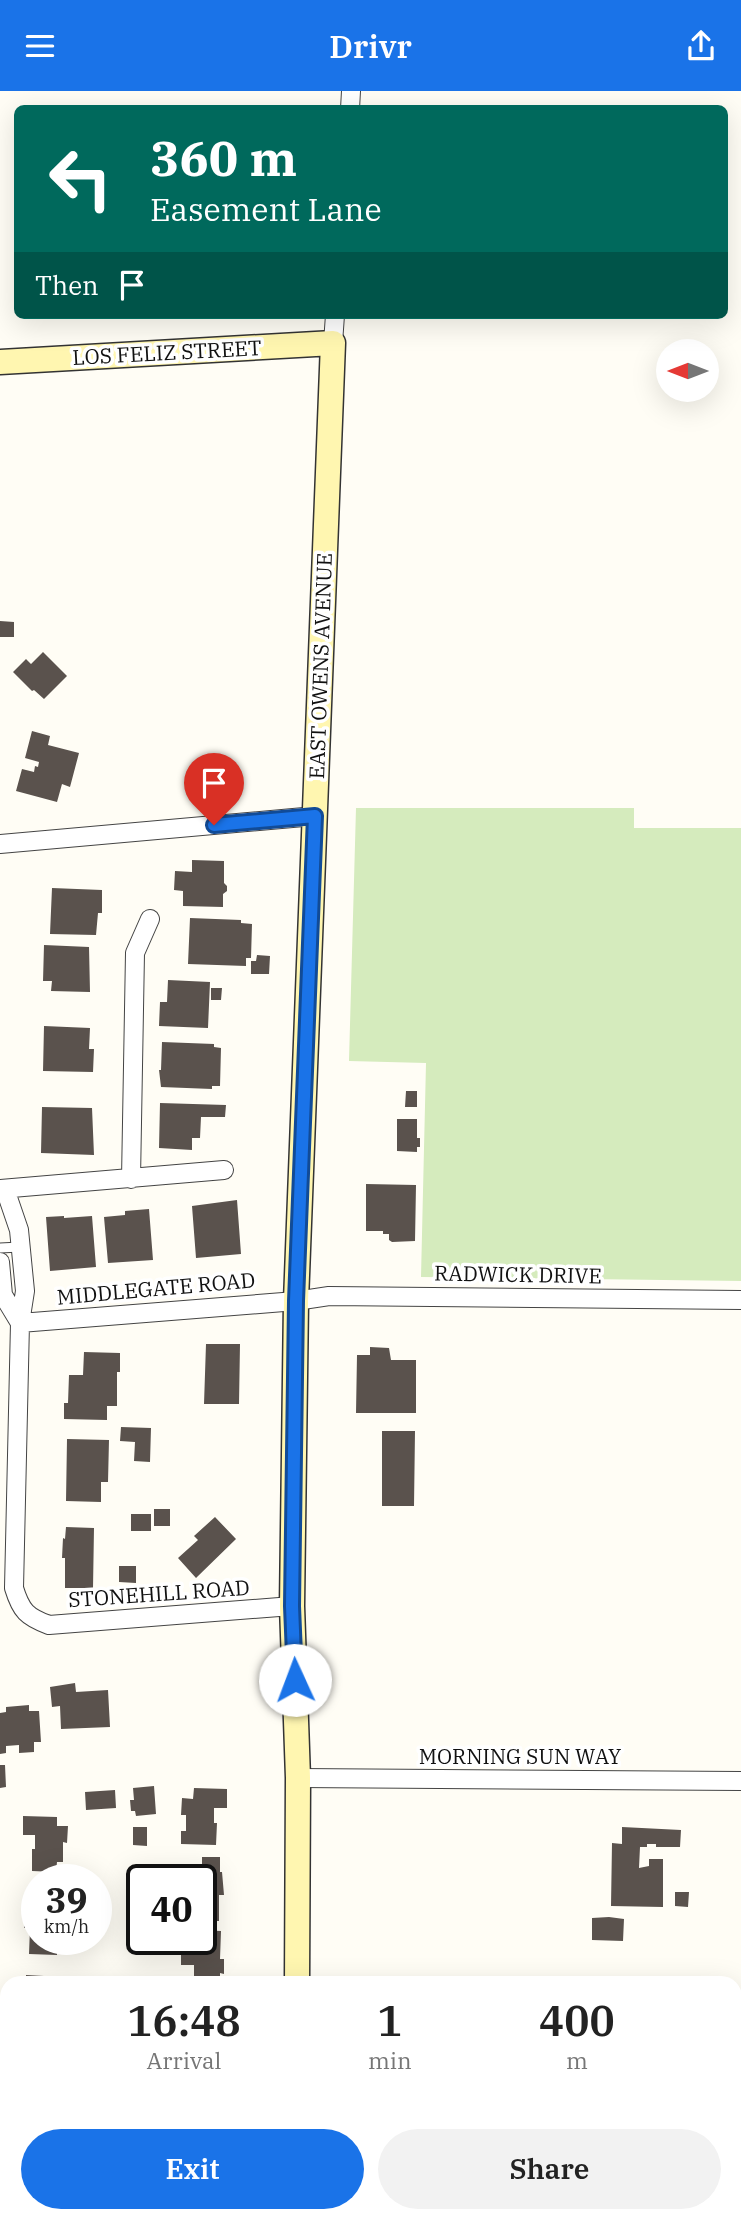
<!DOCTYPE html>
<html lang="en">
<head>
<meta charset="utf-8">
<style>
  :root { --surface:#fff; --page:#f2f2f2; --text:#222; --muted:#767676; --accent:#1a73e8 }
  body { margin:0; font-family:"IBM Plex Serif",serif; background:var(--page); color:var(--text); height:100vh; display:flex; flex-direction:column; font-size:26px; white-space:nowrap }
  * { box-sizing:border-box; margin:0 }
  p { font-size:23px; color:var(--muted) }
  .icon { flex:none; width:38px; height:38px; fill:none; stroke:currentColor; stroke-width:2; stroke-linecap:round; stroke-linejoin:round }
  .map { position:relative; flex:1; overflow:hidden }
  .details { position:absolute; left:0px; top:1885px; width:742px; height:247px; display:flex; flex-direction:column; background:var(--surface); border-radius:21px 21px 0 0; box-shadow:0 7px 28px #0002 }
  .details>* { flex:none }
  .hud { position:absolute; left:14px; top:14px; width:714px; height:214px; border-radius:10px; box-shadow:0 7px 28px #0002; background:#00695c; color:#fff; overflow:hidden }
  .needle { width:46px; rotate:270deg }
  .fabs { position:absolute; left:656px; top:248px; display:grid; gap:14px }
  .fabs a { display:grid; place-items:center; width:63px; height:63px; border-radius:50%; background:var(--surface); box-shadow:0 7px 28px #0002; font-size:35px }
  .speed { position:absolute; left:21px; top:1773px; display:flex; gap:14px; font-size:35px; font-weight:700; text-align:center }
  .speed>* { display:grid; place-content:center; width:91px; height:91px; border-radius:50%; background:var(--surface); box-shadow:0 7px 28px #0002; line-height:1 }
  .speed small { font-size:18px; font-weight:400 }
  .speed .limit { border:4px solid #111; border-radius:10px; background:#fff; color:#111 }
  .pin { position:absolute; display:grid; place-items:center; width:60px; height:60px; color:#fff; margin:-72px -30px; border-radius:50% 50% 50% 0; rotate:-45deg; box-shadow:0 0 7px #0007 }
  .pin .icon { rotate:45deg }
  .me { position:absolute; width:77px; margin:-38px; rotate:358deg; stroke-linejoin:round; filter:drop-shadow(0 0 5px #0008) }
  .turn { display:flex; align-items:center; gap:24px; height:147px; padding:0 21px; font-size:32px }
  .turn .icon { width:91px; height:91px; stroke-width:2.5 }
  .turn b { display:block; font-size:49px; line-height:60px }
  .then { display:flex; align-items:center; height:66px; padding:0 21px; background:#0003; gap:14px; font-size:26px }
  .eta { display:flex; justify-content:space-evenly; align-items:center; height:119px; text-align:center }
  .eta b { font-size:42px; font-weight:600; line-height:49px }
  .primary-button { display:flex; gap:14px; margin-top:auto; padding:14px 21px }
  .primary-button a { flex:1; height:80px; border-radius:42px; background:var(--accent); color:#fff; font-size:28px; font-weight:600; line-height:80px; text-align:center }
  .primary-button a+a { background:var(--page); color:var(--text) }
  header { display:flex; justify-content:space-between; align-items:center; height:91px; padding:0 21px; background:var(--accent); color:#fff; font-size:32px; font-weight:600 }
  .map>svg:first-child { display:block }
  .green { fill:#d5ebbd }
  .building { fill:#5a524d }
  .lines { fill:none; stroke-linecap:round; stroke-linejoin:round }
  .lane-casing { stroke:#444; stroke-width:11 }
  .street-casing { stroke:#444; stroke-width:20 }
  .secondary-casing { stroke:#333; stroke-width:27 }
  .lane { stroke:#fff; stroke-width:9 }
  .street { stroke:#fff; stroke-width:18 }
  .secondary { stroke:#fff6b0; stroke-width:24 }
  .route-casing { stroke:#114b97; stroke-width:18 }
  .route { stroke:#1a73e8; stroke-width:12 }
  .labels { text-anchor:middle; stroke-width:7; stroke-linejoin:round; paint-order:stroke }
  .street-label { font-size:21px; fill:#111; stroke:#fff }
</style>
</head>
<body>
<header><svg class="icon" aria-label="menu" viewBox="0 0 24 24"><path d="M4 6h16M4 12h16M4 18h16"/></svg>Drivr<svg class="icon" aria-label="share" viewBox="0 0 24 24"><path d="M12 15V3M7 8l5-5 5 5M5 13v7h14v-7"/></svg></header>
<div class="map">
<svg width="741" height="2130" viewBox="0 0 741 2130">
  <rect width="100%" height="100%" fill="#fffdf5"/>
  <!-- green -->
  <path class="green" d="M356,717H634V737H741V1190L421,1186L426,972L349,970Z"/>
  <!-- building -->
  <path class="building" d="M0,530L14,531V546H0Z
    M43,561L67,585L44,608L34,599L32,600L13,581L26,568L31,573Z
    M32,640L50,645L48,654L79,662L70,696L62,693L57,711L16,700L22,678L34,681L35,675L38,676L39,671L25,667Z
    M192,769L224,770V792L227,795V800L223,803V816L183,815V800L174,799L175,780L192,781Z
    M52,797L102,799V822H98L96,844L50,843Z
    M190,827L241,829V832L252,833L251,867H246V875L188,873Z
    M44,854L89,856L90,901L51,900L52,890H43Z
    M257,864L270,865L269,883H251V870H256Z
    M168,889L210,891L208,937L159,935L160,911H167Z
    M211,897H222L221,909H211Z
    M44,935L90,937L89,958H94L93,981L43,980Z
    M162,951L214,953V956L221,957L220,995H212V998L161,996L159,979H161Z
    M406,1000H417V1016H405Z
    M160,1012L226,1014L225,1026H201L200,1047H192V1059L159,1057Z
    M42,1016L92,1017L94,1064L41,1062Z
    M397,1028H417V1047H420V1056H417V1061L397,1060Z
    M366,1093L416,1094L415,1150L392,1151L389,1149V1143H383V1140H366Z
    M237,1109L241,1163L196,1167L192,1115Z
    M149,1118L153,1169L108,1172L104,1126L125,1124V1120Z
    M64,1125V1127L92,1125L96,1176L50,1180L46,1126Z
    M206,1253H240L239,1313H204Z
    M370,1256L389,1257L391,1269H416V1322H356L357,1264H370Z
    M84,1261L120,1262V1281H117V1315H107V1329L64,1328V1312H68L69,1284H83Z
    M121,1336L151,1337L150,1371L134,1370L135,1351L120,1350Z
    M382,1340H415L414,1415H382Z
    M67,1348L109,1349L108,1391H101V1411L66,1410Z
    M154,1418H170V1435H154Z
    M131,1423H151V1440H131Z
    M215,1426L236,1448L196,1487L178,1467L198,1449L194,1445Z
    M66,1436L94,1437L93,1497H65V1467H62L63,1447L65,1448Z
    M119,1475H136V1492L119,1491Z
    M75,1592L76,1601L108,1599L110,1636L61,1638L60,1615L52,1616L50,1596Z
    M29,1614V1620H39L41,1651H34V1661L19,1662V1654L6,1655V1662L0,1663V1622L6,1621V1616Z
    M0,1674H5L6,1696L0,1697Z
    M154,1695L156,1723L136,1725L135,1720H131L130,1709H134L133,1697Z
    M194,1697L227,1698V1717H214V1732H217L216,1754L181,1753V1740H186V1724H181L182,1707L193,1708Z
    M115,1699L116,1717L86,1719L85,1701Z
    M23,1725L57,1726V1735H68L67,1752L63,1751V1771H57L56,1781L32,1780V1758H35V1744H23Z
    M133,1736H147V1755L133,1754Z
    M622,1736L681,1739L680,1756H656V1753H647V1756H640L639,1777L649,1775V1768H663V1816L611,1815L612,1752L622,1753Z
    M202,1766H220V1781H222L224,1804H219V1830H201V1788H199V1781H202Z
    M31,1800H37V1848H57V1864L29,1863L30,1837H24L25,1814H30Z
    M675,1801H689L688,1816L675,1815Z
    M609,1826L624,1828L623,1850L592,1849V1827Z
    M201,1839L221,1840L220,1868H224V1883L220,1882V1892H194V1874H181V1852H191V1848H201Z
    M147,1848H166V1860H147Z
    M26,1884L44,1885V1892H26Z"/>
  <g class="lines">
    <!-- lane casing -->
    <g class="lane-casing">
      <path id="lane" d="M0,1157L20,1156"/>
    </g>
    <!-- street casing -->
    <g class="street-casing">
      <path id="street" d="M350,18L351,0
        M333,252L335,224
        M0,753L315,725
        M131,1088L135,862L150,828
        M0,1098L224,1079
        M5,1098L19,1139L25,1200L20,1232L14,1497C21,1520 27,1526 49,1534L292,1515
        M0,1171L3,1204L20,1232
        M20,1232L296,1210L329,1205L741,1209
        M298,1687L741,1690"/>
    </g>
    <!-- secondary casing -->
    <g class="secondary-casing">
      <path id="secondary" d="M0,271L333,252L296,1210L292,1515L298,1687L297,1892
        M293,2130V2124"/>
    </g>
    <!-- lane -->
    <use href="#lane" class="lane"/>
    <!-- street -->
    <use href="#street" class="street"/>
    <!-- secondary -->
    <use href="#secondary" class="secondary"/>
  </g>
  <g class="lines">
    <!-- route casing -->
    <g class="route-casing">
      <path id="route" d="M214,734L315,725L296,1210L292,1515L295,1589"/>
    </g>
    <!-- route -->
    <use href="#route" class="route"/>
  </g>
  <g class="labels">
    <!-- street labels -->
    <g class="street-label">
      <text transform="translate(167 262) rotate(-3)" y="7">LOS FELIZ STREET</text>
      <text transform="translate(321 575) rotate(-88)" y="7">EAST OWENS AVENUE</text>
      <text transform="translate(518 1184) rotate(1)" y="7">RADWICK DRIVE</text>
      <text transform="translate(156 1198) rotate(-5)" y="7">MIDDLEGATE ROAD</text>
      <text transform="translate(159 1503) rotate(-4)" y="7">STONEHILL ROAD</text>
      <text x="520" y="1673">MORNING SUN WAY</text>
    </g>
  </g>
</svg>
<div class="fabs">
<a><svg class="needle" viewBox="-14 -14 28 28"><path d="M0-13l5 13h-10z" fill="#e53935"/><path d="M0 13l5-13h-10z" fill="#767676"/></svg></a>
</div>
<div class="speed"><div>39<small>km/h</small></div><div class="limit">40</div></div>
<div class="pin" style="left:214px;top:734px;background:#d93025"><svg class="icon" aria-label="arrive" viewBox="0 0 24 24"><path d="M6 21V4h12l-3 4 3 4H6"/></svg></div>
<svg class="me" style="left:295px;top:1589px" viewBox="-20 -20 40 40"><circle r="19" fill="#fff"/><path d="M0-13L10 11 0 6-10 11z" fill="#1a73e8"/></svg>
<div class="hud">
<div class="turn"><svg class="icon" aria-label="left" viewBox="0 0 24 24"><path d="M17 20v-9H6M10 6l-5 5 5 5"/></svg><div><b>360 m</b>Easement Lane</div></div>
<div class="then">Then<svg class="icon" aria-label="arrive" viewBox="0 0 24 24"><path d="M6 21V4h12l-3 4 3 4H6"/></svg></div>
</div>
<section class="details">
<div class="eta">
<div><b>16:48</b><p>Arrival</p></div>
<div><b>1</b><p>min</p></div>
<div><b>400</b><p>m</p></div>
</div>
<div class="primary-button"><a>Exit</a><a>Share</a></div>
</section>
</div>
</body>
</html>
